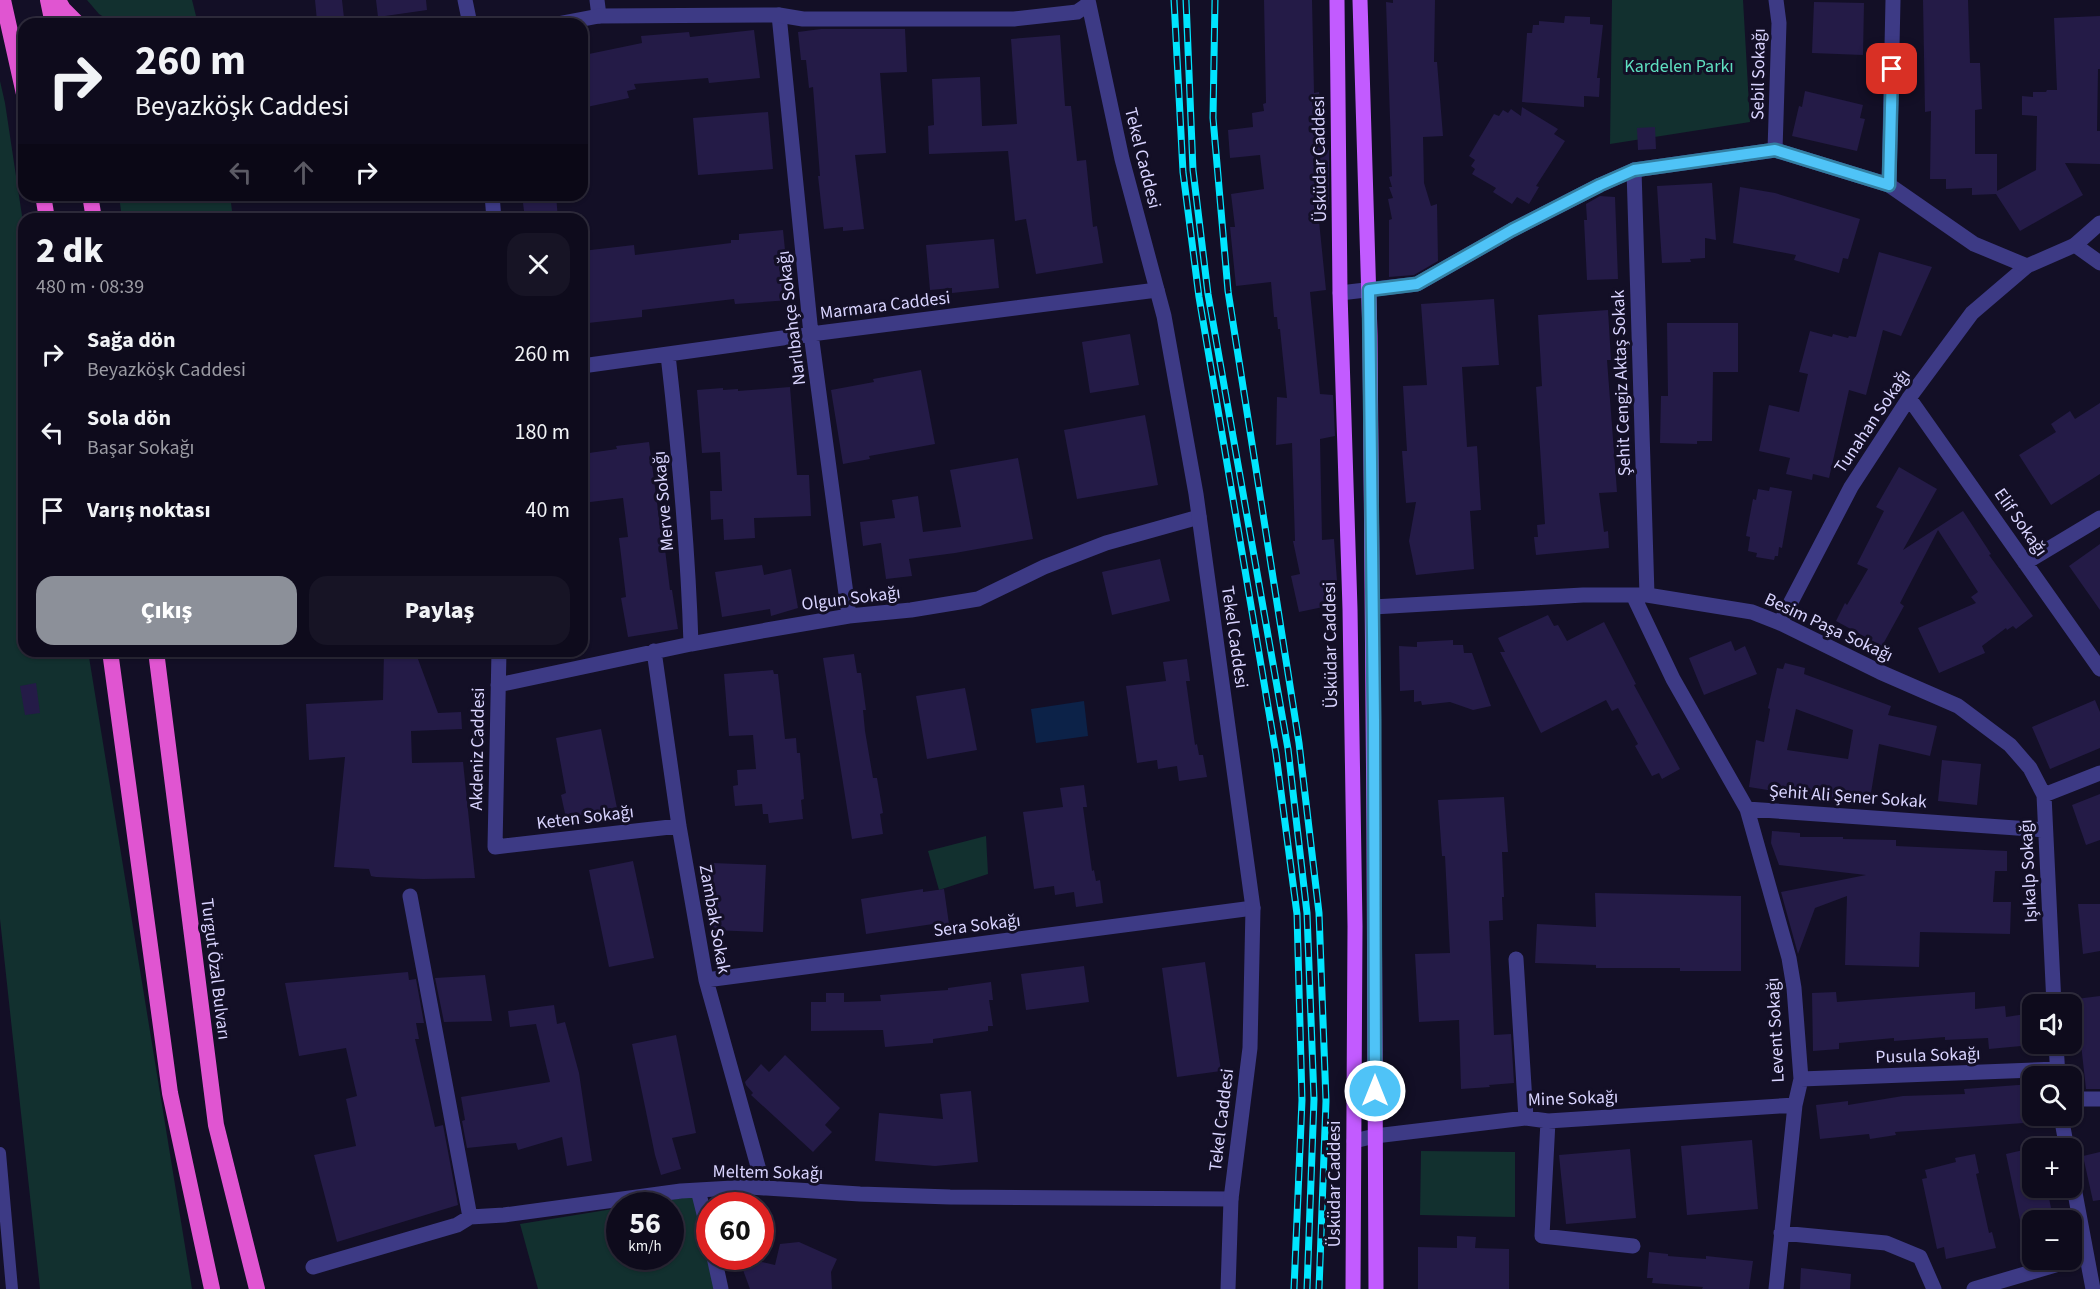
<!DOCTYPE html>
<html lang="tr">
<head>
<meta charset="utf-8">
<style>
  :root { --surface:#0e0b1c; --page:#171425; --text:#f1f3f6; --muted:#9b9ba3; --line:#2e2b3b; --accent:#8c9099 }
  body { margin:0; font-family:"Source Sans 3",sans-serif; background:var(--page); color:var(--text); height:100vh; display:flex; flex-direction:column; font-size:22px; white-space:nowrap }
  * { box-sizing:border-box; margin:0 }
  p { font-size:20px; color:var(--muted) }
  .icon { flex:none; width:33px; height:33px; fill:none; stroke:currentColor; stroke-width:2; stroke-linecap:round; stroke-linejoin:round }
  .map { position:relative; flex:1; overflow:hidden }
  .drawer { position:absolute; left:18px; top:213px; width:570px; height:444px; display:flex; flex-direction:column; background:var(--surface); border-radius:18px; box-shadow:0 2px 4px #0004,0 0 0 2px var(--line) }
  .drawer>* { flex:none }
  .guide { position:absolute; left:18px; top:18px; width:570px; height:183px; border-radius:18px; box-shadow:0 2px 4px #0004,0 0 0 2px var(--line); background:#0e0b1c; color:var(--text); overflow:hidden }
  .tools { position:absolute; left:2022px; top:994px; display:grid; gap:12px }
  .tools a { display:grid; place-items:center; width:60px; height:60px; border-radius:12px; background:var(--surface); box-shadow:0 2px 4px #0004,0 0 0 2px var(--line); font-size:30px }
  .speed { position:absolute; left:606px; top:1192px; display:flex; gap:12px; font-size:30px; font-weight:700; text-align:center }
  .speed>* { display:grid; place-content:center; width:78px; height:78px; border-radius:50%; background:var(--surface); box-shadow:0 2px 4px #0004,0 0 0 2px var(--line); line-height:1 }
  .speed small { font-size:15px; font-weight:400 }
  .speed .limit { border:9px solid #d22; background:#fff; color:#111 }
  .pin { position:absolute; display:grid; place-items:center; width:51px; height:51px; color:#fff; margin:-26px; border-radius:12px; box-shadow:0 3px 9px #0006 }
  .me { position:absolute; width:66px; margin:-33px; rotate:0deg; stroke-linejoin:round; filter:drop-shadow(0 0 4px #0008) }
  .turn { display:flex; align-items:center; gap:21px; height:126px; padding:0 18px; font-size:27px }
  .turn .icon { width:78px; height:78px; stroke-width:2.5 }
  .turn b { display:block; font-size:42px; line-height:51px }
  .lanes { display:flex; align-items:center; height:57px; padding:0 18px; background:#0003; justify-content:center; gap:30px; direction:ltr }
  .lanes .off { opacity:.35 }
  .round { display:grid; place-items:center; flex:none; width:63px; height:63px; border-radius:18px; background:var(--page) }
  .summary { display:flex; align-items:center; justify-content:space-between; height:102px; padding:0 18px }
  h1 { font-size:36px; font-weight:800; line-height:45px }
  .button { display:flex; gap:12px; margin-top:auto; padding:12px 18px }
  .button a { flex:1; height:69px; border-radius:18px; background:var(--accent); color:#fff; font-size:24px; font-weight:800; line-height:69px; text-align:center }
  .button a+a { background:var(--page); color:var(--text) }
  ul { padding:0; list-style:none }
  li { display:flex; align-items:center; gap:18px; height:78px; padding:0 18px }
  li div { flex:1 }
  li b { display:block; font-size:22px }
  li em { font-style:normal }
  .map>svg:first-child { display:block }
  .green { fill:#12302f }
  .water { fill:#0c2248 }
  .building { fill:#241b47; fill-rule:evenodd }
  .lines { fill:none; stroke-linecap:round; stroke-linejoin:round }
  .pedestrian { stroke:#3d3a85; stroke-width:12 }
  .minor { stroke:#3d3a85; stroke-width:15 }
  .tertiary { stroke:#3d3a85; stroke-width:15 }
  .primary { stroke:#c25bff; stroke-width:15 }
  .trunk { stroke:#e055d1; stroke-width:16 }
  .rail-casing { stroke:#00e5ff; stroke-width:7 }
  .rail { stroke:#130f26; stroke-width:4.5; stroke-dasharray:14; stroke-linecap:butt }
  .route-casing { stroke:#337fa1; stroke-width:15 }
  .route { stroke:#4fc3f7; stroke-width:10 }
  .labels { text-anchor:middle; stroke-width:6; stroke-linejoin:round; paint-order:stroke }
  .park-label { font-size:18px; fill:#5fe0c0; stroke:#130f26 }
  .street-label { font-size:18px; fill:#d9d4ff; stroke:#130f26 }
</style>
</head>
<body>
<div class="map">
<svg width="2100" height="1289" viewBox="0 0 2100 1289">
  <rect width="100%" height="100%" fill="#130f26"/>
  <!-- green -->
  <path class="green" d="M87,0H192L198,24H115L99,14Z
    M1612,0H1743L1750,122L1610,144Z
    M0,81L5,103L24,229V651H88L192,1289H40L0,919Z
    M119,195H230L233,219H122Z
    M986,836L988,874L939,890L928,851Z
    M1421,1151L1515,1152V1217L1420,1215Z
    M695,1196L715,1289H538L520,1224L619,1208L620,1257H670V1206H633Z"/>
  <!-- water -->
  <path class="water" d="M1084,701L1088,736L1036,743L1031,709Z"/>
  <!-- building -->
  <path class="building" d="M315,0H342L344,18L317,21Z
    M376,0H426L427,10L378,17Z
    M1264,0H1312L1314,93L1319,92L1325,151L1329,150V209L1318,211L1326,290L1310,292L1320,394L1333,395L1335,436L1320,439L1322,540L1334,539L1337,581L1324,584L1328,606L1299,612L1291,576L1300,574L1293,541H1295L1292,443L1276,445L1277,397L1287,398L1280,329H1278L1277,317H1274L1271,282L1236,286L1230,227H1235L1231,194L1264,189L1260,155L1230,158L1228,130L1253,127L1252,113L1264,111L1263,104L1266,103Z
    M1393,0H1435L1434,62H1437L1443,136L1423,137L1424,183L1431,206L1437,204L1438,261L1414,275L1389,277V220L1392,219L1388,199L1393,198L1389,187H1392L1389,177L1392,176L1386,2L1393,3Z
    M1923,0H1968L1970,63H1980L1982,109L1975,110V154H1997V191L2036,170L2037,116L2022,115V96L2033,97V92H2046L2047,90H2057L2054,18L2100,16V69H2098L2097,131H2100V164L2065,163L2083,195L2020,231L1996,194L1972,195V188L1946,189V179H1930L1931,111L1925,112Z
    M1814,2L1864,3L1863,55L1812,53Z
    M1565,16L1590,17V24L1603,25L1597,78H1600L1599,97L1584,96V107L1522,102L1527,33H1532L1533,25H1539V21L1564,23Z
    M821,29H905L907,72L880,73L886,153L855,155L864,229L843,231V227L824,229L818,176H820L813,87L809,88L806,60H801L798,32Z
    M754,30L760,78L709,83L708,78L634,84L636,89L627,91L629,98L582,108V74L588,73L584,55L642,43L641,36L689,32L690,37Z
    M1060,35L1065,106H1071L1077,161L1086,160L1093,227L1097,226L1103,263L1036,274L1026,219L1015,221L1008,151L929,154L928,126L934,125L932,79L980,77L982,126L1017,124L1011,39Z
    M1805,91L1863,105L1860,118L1865,119L1857,151L1792,136L1799,106L1802,107Z
    M1522,107L1558,129L1554,134L1565,141L1536,186L1539,187L1529,204L1517,197L1512,204L1493,192L1496,188L1472,174L1475,169L1471,166L1475,160L1469,156L1494,114L1499,116L1503,110L1508,113L1511,109L1521,116Z
    M768,112L773,169L698,175L693,118Z
    M1655,127L1656,149L1638,150L1637,128Z
    M1712,183L1716,240L1705,238V258L1690,259L1691,262L1662,263L1657,186Z
    M1740,187L1775,193L1860,219L1848,259L1843,258L1839,273L1794,260L1796,255L1733,243Z
    M522,195H556L558,219H525Z
    M1600,196L1615,197L1618,279L1587,280L1584,220H1587L1586,204Z
    M783,230L790,300L735,304L734,299L642,310V317L588,323L582,276V251L634,245L635,255L731,243V240H739V234Z
    M994,239L999,288L952,293V288L930,290L926,245Z
    M1879,252L1932,267L1901,336L1883,330L1866,395L1849,390L1829,478L1813,474L1812,480L1786,474L1790,458L1759,451L1769,405L1799,412L1808,374L1799,372L1810,331L1832,337L1833,334L1848,338L1849,336L1856,337Z
    M1494,299L1499,365L1462,367L1467,447L1477,446L1481,510L1470,511L1474,569L1416,575L1409,541L1416,502L1406,503L1402,451H1407L1403,386L1427,385L1421,304Z
    M1608,310L1611,360H1607L1617,492L1599,493L1604,532L1608,531L1609,548L1536,555L1534,537H1538L1537,525L1545,524L1536,387L1542,386L1538,315Z
    M1667,323H1738V372H1713L1712,441H1697V444L1660,443L1661,396H1668Z
    M1130,334L1139,385L1090,393L1082,342Z
    M921,370L935,444L869,456L870,459L843,464L831,390L874,382L873,379Z
    M790,387L797,475H809L811,516L754,518L755,538L724,540L723,519L711,520L710,491H722L720,452L702,453L697,390L723,388V390L738,389V391Z
    M2100,403V474L2051,505L2019,455L2056,432L2051,424L2070,411L2075,419Z
    M1145,415L1158,485L1077,499L1064,430Z
    M649,442L661,533H663L670,590H672L678,629L628,637L621,598L626,597L619,538L628,537L623,498L582,503V454L617,449L616,446Z
    M1018,458L1033,539L955,553L909,559L912,576L886,579L881,543L863,546L860,522L895,518L892,500L918,496L923,532L961,527L950,470Z
    M1899,467L1937,489L1903,550L1963,511L1991,554L1989,555L2033,616L2016,629L2013,626L2007,630L2006,628L1982,646L1985,653L1939,673L1918,628L1976,603L1971,597L1978,592L1938,530L1900,603L1904,606L1882,646L1836,621L1845,603L1847,605L1868,569L1857,564L1884,511L1876,507Z
    M1770,487L1792,491L1782,548L1779,547L1778,556H1775L1774,560L1756,557L1757,553L1748,551L1750,537L1746,536L1753,499L1756,500L1758,489L1769,491Z
    M2100,544V610L2069,566Z
    M1160,559L1170,601L1112,615L1102,572Z
    M762,565L764,575L791,569L798,608L771,616L770,609L722,617L715,572Z
    M1548,615L1554,626L1558,625L1567,641L1604,622L1636,684L1634,685L1680,769L1662,779L1659,773L1652,776L1635,746L1638,744L1618,708L1612,711L1606,700L1541,733L1500,652H1505L1498,638Z
    M1453,640V645H1463L1464,653H1472L1491,706L1473,710L1450,702L1422,705L1421,701L1414,702V690L1400,691L1399,646L1417,647V642Z
    M1731,641L1735,651L1745,646L1757,674L1704,695L1689,658Z
    M384,651H415L438,713L461,712L462,729L411,731L412,763L463,762L475,878L423,879L376,877L371,876L369,869L334,867L345,757L309,760L306,704L383,700Z
    M854,654L857,673H861L866,710H863L865,731L873,778H877L883,813L880,814L883,834L852,839L823,658Z
    M1187,659L1190,681H1186L1195,745L1197,744L1199,755H1203L1207,777L1179,781L1177,766L1158,769L1157,760L1137,763L1126,686L1166,681L1163,662Z
    M1785,663L1805,668L1804,674L1891,706L1888,715L1937,726L1930,756L1879,744L1870,799L1836,793L1835,801L1749,787L1756,740L1764,742L1770,709L1768,708L1777,668L1783,669ZM1796,709L1853,730L1848,759L1787,750Z
    M773,670L774,674H778L785,739L796,738L797,753H800L804,799L801,800L803,819L769,823L768,814H763L762,804L735,806L733,786L738,785L737,770L756,769L753,735L729,736L724,674Z
    M36,683L40,713L25,715L20,686Z
    M965,688L977,750L927,759L916,696Z
    M2095,700L2100,712V748L2050,769L2032,727Z
    M601,729L617,808L566,818L561,795L566,793L556,738Z
    M1942,760L1981,764L1977,805L1938,801Z
    M1084,785L1087,807H1083L1092,871L1094,870L1096,881L1100,880L1103,903L1076,907L1074,892L1055,895L1054,886L1034,889L1023,812L1063,807L1060,788Z
    M2100,794V840L2086,845L2072,805Z
    M1504,797L1508,852H1502L1504,897H1502L1503,920L1489,921L1494,1035L1511,1034L1514,1083L1489,1085L1490,1087L1461,1089L1459,1020L1419,1022L1415,954L1450,953L1445,856H1442L1438,800Z
    M1772,831L1800,833V837H1843V839L1896,840V846L2007,851V871H1995L1993,902H2011L2010,934L1920,932L1919,967L1845,965L1847,896L1815,908L1798,954L1781,892L1866,875L1779,865L1771,843Z
    M633,861L654,958L609,967L589,870Z
    M712,863L766,865L763,932L710,930Z
    M923,889V892L944,889L949,924L933,927V924L866,934L861,899Z
    M1595,893L1741,896V971H1680V968H1596V965L1535,963L1537,924L1596,927Z
    M2078,904H2100V951L2083,954Z
    M1205,962L1221,1071L1177,1077L1162,968Z
    M1084,966L1089,1002L1026,1010L1021,974Z
    M408,972L409,980L416,979L424,1023H416L419,1039H415L435,1127L443,1125L458,1205L337,1242L314,1155L356,1146L346,1099L357,1096L346,1048L299,1056L285,983Z
    M485,975L492,1021L444,1022L435,978Z
    M991,982L993,1000H989L993,1026H988V1031L933,1039V1043L885,1047L883,1030L811,1031V1002H826V993H844V1002L881,1001L880,995L948,990V988Z
    M1836,992L1837,1002L1975,992V1009L2005,1006L2006,1017L2032,1013V1045L1989,1049L1988,1038L1945,1040V1037L1894,1041V1038L1839,1043V1049L1813,1051L1812,993Z
    M2100,996V1089H2086L2076,999Z
    M554,1005L557,1024L565,1022L579,1073L592,1161L567,1166L562,1137L518,1150L516,1143L467,1148L462,1121L465,1120L461,1097L550,1082L536,1024L510,1027L508,1011Z
    M676,1035L696,1133L672,1138L681,1169L661,1175L655,1155L632,1044Z
    M785,1055L840,1108L825,1125L832,1132L813,1152L751,1095L753,1093L746,1085L745,1082L761,1064L769,1072Z
    M2032,1084V1120L2024,1123L1895,1132L1896,1135L1870,1139L1869,1134L1820,1139L1816,1105L1848,1101V1105L1903,1096L1965,1094L1964,1089Z
    M971,1091L978,1162L935,1166L875,1161L879,1113L943,1119L940,1094Z
    M1752,1140L1758,1209L1687,1215L1681,1146Z
    M2032,1148V1188H2047L2053,1218L2021,1225L2006,1154Z
    M1630,1149L1636,1218L1566,1224L1559,1155Z
    M2100,1152V1200L2093,1201L2083,1156Z
    M1975,1154L1979,1173L1976,1174L1980,1192L1989,1233L1992,1232L1996,1248L1946,1259L1944,1247L1937,1249L1922,1179L1927,1178L1925,1170L1956,1162L1955,1158Z
    M1457,1236L1476,1237L1475,1248L1509,1249V1289H1418V1247L1457,1248Z
    M799,1242L837,1259L831,1272L832,1289H750L743,1270L754,1260L775,1265L780,1244Z
    M1649,1252L1668,1254V1256L1706,1259V1256L1753,1261L1749,1289H1702L1703,1287L1652,1283L1653,1278H1647Z
    M1801,1268L1851,1274L1850,1289H1800Z"/>
  <g class="lines">
    <!-- pedestrian -->
    <path class="pedestrian" d="M0,1153L12,1289"/>
    <!-- minor -->
    <path class="minor" d="M465,0L470,24
      M597,0L599,16
      M779,15L811,334L849,616
      M1775,150L1779,23L1776,0
      M1634,170L1647,595
      M1889,185L1893,0
      M492,195L494,219
      M2075,245L2100,263
      M668,355C679,451 688,547 691,644
      M582,366L811,334L1157,290
      M1909,398L2100,669
      M2025,563L2100,518
      M1633,595L1673,679L1747,809L2045,830
      M1373,607L1583,595H1647L1752,612L1780,623L1880,672L1958,706L2010,745L2030,768L2044,795
      M1780,623L1851,487L1909,398L1972,313L2027,266
      M499,651L495,847L679,826
      M654,651L679,826L706,980L764,1188
      M498,685L691,644L767,630L849,616L911,610L978,599L1044,567L1106,543L1199,517
      M1747,809L1789,958L1794,988L1801,1079L1795,1105L1776,1289
      M410,896L470,1217
      M1516,959L1526,1118
      M706,980L1253,908
      M2054,1005L2044,795L2100,773
      M2056,1044L2058,1077
      M1801,1079L2057,1069
      M2072,1099H2100
      M2061,1116L2067,1149
      M1548,1121L1542,1236L1633,1246
      M1354,1141L1375,1136L1526,1118L1548,1121L1795,1105
      M2072,1177L2093,1289
      M698,1190L710,1238
      M1781,1233L1886,1243L1920,1257L1934,1289
      M714,1257L721,1289
      M313,1267L457,1225L470,1217L504,1215L681,1191L750,1187L860,1194L950,1197L1231,1199
      M1974,1289L2086,1256"/>
    <!-- tertiary -->
    <path class="tertiary" d="M1088,0L1122,159L1164,316L1196,494L1253,908L1250,1048L1231,1199L1228,1289
      M557,24L599,16L779,15L803,19H1014L1077,12L1087,5
      M1340,293L1417,284L1512,230L1600,185L1634,170L1775,150L1889,185L1974,244L2027,266L2075,245L2100,223"/>
    <!-- primary -->
    <path class="primary" d="M1337,0L1340,293L1350,609L1355,926L1353,1289
      M1360,0L1370,335L1374,830L1376,1289"/>
    <!-- trunk -->
    <path class="trunk" d="M3,0L24,94
      M48,0L53,24
      M58,0L63,9L78,24
      M43,195L47,219
      M90,195L94,219
      M110,651L170,1093L212,1289
      M156,651L216,1125L257,1289"/>
    <!-- rail casing -->
    <g class="rail-casing">
      <path id="rail" d="M1174,0L1183,172L1199,297L1276,754L1297,914L1302,1100L1294,1289
        M1186,0L1193,170L1208,294L1288,749L1307,913L1314,1099L1307,1289
        M1215,0L1213,118L1228,291L1299,743L1319,913L1326,1101L1319,1289"/>
    </g>
    <!-- rail -->
    <use href="#rail" class="rail"/>
  </g>
  <g class="lines">
    <!-- route casing -->
    <g class="route-casing">
      <path id="route" d="M1375,1091L1374,719L1369,290L1417,284L1512,230L1600,185L1634,170L1775,150L1889,185L1892,69"/>
    </g>
    <!-- route -->
    <use href="#route" class="route"/>
  </g>
  <g class="labels">
    <!-- park labels -->
    <g class="park-label">
      <text x="1679" y="72">Kardelen Parkı</text>
    </g>
    <!-- street labels -->
    <g class="street-label">
      <text transform="translate(1758 74) rotate(-89)" y="6">Sebil Sokağı</text>
      <text transform="translate(1143 158) rotate(76)" y="6">Tekel Caddesi</text>
      <text transform="translate(1319 159) rotate(-91)" y="6">Üsküdar Caddesi</text>
      <text transform="translate(885 305) rotate(-7)" y="6">Marmara Caddesi</text>
      <text transform="translate(791 318) rotate(-97)" y="6">Narlıbahçe Sokağı</text>
      <text transform="translate(1621 383) rotate(-92)" y="6">Şehit Cengiz Aktaş Sokak</text>
      <text transform="translate(1872 421) rotate(-56)" y="6">Tunahan Sokağı</text>
      <text transform="translate(663 501) rotate(-95)" y="6">Merve Sokağı</text>
      <text transform="translate(2021 522) rotate(55)" y="6">Elif Sokağı</text>
      <text transform="translate(851 598) rotate(-7)" y="6">Olgun Sokağı</text>
      <text transform="translate(1829 627) rotate(25)" y="6">Besim Paşa Sokağı</text>
      <text transform="translate(1235 637) rotate(82)" y="6">Tekel Caddesi</text>
      <text transform="translate(1330 645) rotate(-91)" y="6">Üsküdar Caddesi</text>
      <text transform="translate(477 749) rotate(-89)" y="6">Akdeniz Caddesi</text>
      <text transform="translate(1848 796) rotate(4)" y="6">Şehit Ali Şener Sokak</text>
      <text transform="translate(585 817) rotate(-7)" y="6">Keten Sokağı</text>
      <text transform="translate(2028 871) rotate(-93)" y="6">Işıkalp Sokağı</text>
      <text transform="translate(715 919) rotate(80)" y="6">Zambak Sokak</text>
      <text transform="translate(977 925) rotate(-7)" y="6">Sera Sokağı</text>
      <text transform="translate(216 969) rotate(83)" y="6">Turgut Özal Bulvarı</text>
      <text transform="translate(1775 1030) rotate(-93)" y="6">Levent Sokağı</text>
      <text transform="translate(1928 1055) rotate(-2)" y="6">Pusula Sokağı</text>
      <text transform="translate(1573 1098) rotate(-2)" y="6">Mine Sokağı</text>
      <text transform="translate(1221 1120) rotate(-83)" y="6">Tekel Caddesi</text>
      <text transform="translate(768 1172) rotate(1)" y="6">Meltem Sokağı</text>
      <text transform="translate(1334 1184) rotate(-90)" y="6">Üsküdar Caddesi</text>
    </g>
  </g>
</svg>
<div class="tools">
<a><svg class="icon" aria-label="sound" viewBox="0 0 24 24"><path d="M4 9h4l5-4v14l-5-4H4zM17 9q2 3 0 6"/></svg></a>
<a><svg class="icon" aria-label="search" viewBox="0 0 24 24"><circle cx="10" cy="10" r="6"/><path d="M15 15l6 6"/></svg></a>
<a>+</a>
<a>−</a>
</div>
<div class="speed"><div>56<small>km/h</small></div><div class="limit">60</div></div>
<div class="pin" style="left:1892px;top:69px;background:#d93025"><svg class="icon" aria-label="arrive" viewBox="0 0 24 24"><path d="M6 21V4h12l-3 4 3 4H6"/></svg></div>
<svg class="me" style="left:1375px;top:1091px" viewBox="-20 -20 40 40"><circle r="17" fill="#4fc3f7" stroke="#fff" stroke-width="3"/><path d="M0-11L8 9 0 5-8 9z" fill="#fff"/></svg>
<div class="guide">
<div class="turn"><svg class="icon" aria-label="right" viewBox="0 0 24 24"><path d="M7 20v-9h11M14 6l5 5-5 5"/></svg><div><b>260 m</b>Beyazköşk Caddesi</div></div>
<div class="lanes"><svg class="icon off" aria-label="left" viewBox="0 0 24 24"><path d="M17 20v-9H6M10 6l-5 5 5 5"/></svg><svg class="icon off" aria-label="ahead" viewBox="0 0 24 24"><path d="M12 20V5M6 11l6-6 6 6"/></svg><svg class="icon" aria-label="right" viewBox="0 0 24 24"><path d="M7 20v-9h11M14 6l5 5-5 5"/></svg></div>
</div>
<section class="drawer">
<div class="summary"><div><h1>2 dk</h1><p>480 m · 08:39</p></div><a class="round"><svg class="icon" aria-label="close" viewBox="0 0 24 24"><path d="M6 6l12 12M18 6L6 18"/></svg></a></div>
<ul>
<li><svg class="icon" aria-label="right" viewBox="0 0 24 24"><path d="M7 20v-9h11M14 6l5 5-5 5"/></svg><div><b>Sağa dön</b><p>Beyazköşk Caddesi</p></div><em>260 m</em></li>
<li><svg class="icon" aria-label="left" viewBox="0 0 24 24"><path d="M17 20v-9H6M10 6l-5 5 5 5"/></svg><div><b>Sola dön</b><p>Başar Sokağı</p></div><em>180 m</em></li>
<li><svg class="icon" aria-label="arrive" viewBox="0 0 24 24"><path d="M6 21V4h12l-3 4 3 4H6"/></svg><div><b>Varış noktası</b></div><em>40 m</em></li>
</ul>
<div class="button"><a>Çıkış</a><a>Paylaş</a></div>
</section>
</div>
</body>
</html>
